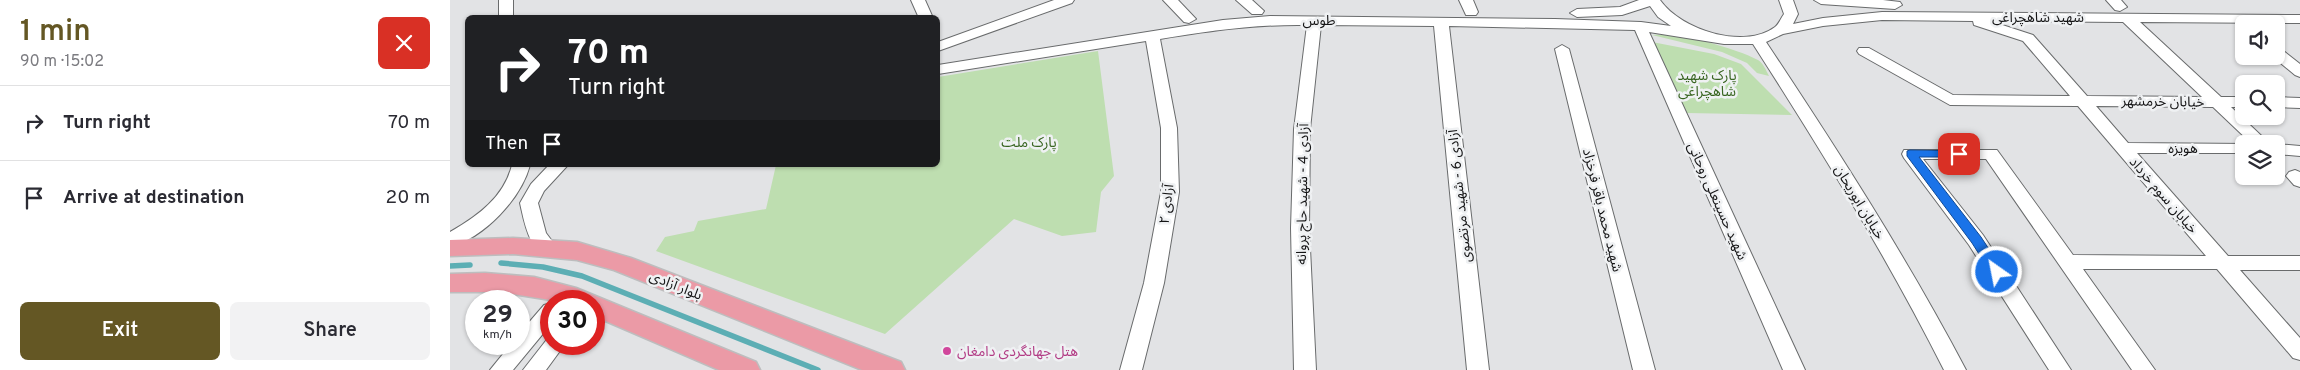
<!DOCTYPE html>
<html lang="en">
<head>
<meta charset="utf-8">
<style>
  :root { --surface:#fff; --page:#f2f2f3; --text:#2b2b33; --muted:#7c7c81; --line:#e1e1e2; --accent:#645724 }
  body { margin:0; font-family:Overpass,"Noto Sans Arabic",sans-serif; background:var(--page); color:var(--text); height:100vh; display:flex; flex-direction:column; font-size:19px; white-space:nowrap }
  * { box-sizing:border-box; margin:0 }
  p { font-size:16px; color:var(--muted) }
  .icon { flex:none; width:28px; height:28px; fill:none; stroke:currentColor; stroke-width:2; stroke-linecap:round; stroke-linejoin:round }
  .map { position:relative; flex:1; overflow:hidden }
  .drawer { display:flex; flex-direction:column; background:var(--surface); width:450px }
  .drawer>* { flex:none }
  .top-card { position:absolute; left:15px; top:15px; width:475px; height:152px; border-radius:8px; box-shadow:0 1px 4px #0004; background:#202124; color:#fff; overflow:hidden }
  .controls { position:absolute; left:1785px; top:15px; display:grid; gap:10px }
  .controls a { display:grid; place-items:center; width:50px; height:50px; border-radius:8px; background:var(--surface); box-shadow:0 1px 4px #0004; font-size:25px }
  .speed { position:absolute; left:15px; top:290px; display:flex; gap:10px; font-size:25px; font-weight:700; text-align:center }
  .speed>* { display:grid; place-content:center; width:65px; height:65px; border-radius:50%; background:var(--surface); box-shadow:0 1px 4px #0004; line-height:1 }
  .speed small { font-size:12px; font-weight:400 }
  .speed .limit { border:8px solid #d22; background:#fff; color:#111 }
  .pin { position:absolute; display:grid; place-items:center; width:42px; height:42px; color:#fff; margin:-21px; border-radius:10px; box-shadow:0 2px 8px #0006 }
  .me { position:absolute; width:55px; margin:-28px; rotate:327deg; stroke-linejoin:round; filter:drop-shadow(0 0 4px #0008) }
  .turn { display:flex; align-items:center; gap:18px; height:105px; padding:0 20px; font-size:22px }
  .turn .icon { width:65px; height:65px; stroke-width:2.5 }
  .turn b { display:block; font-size:35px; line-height:42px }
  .then { display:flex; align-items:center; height:48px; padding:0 20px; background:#0003; gap:10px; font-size:19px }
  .round { display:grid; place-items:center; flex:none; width:52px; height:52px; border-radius:8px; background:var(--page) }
  .headline { display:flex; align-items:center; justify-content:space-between; height:85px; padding:0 20px }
  h1 { font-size:30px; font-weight:600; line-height:38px; color:var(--accent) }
  .cta { display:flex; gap:10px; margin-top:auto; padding:10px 20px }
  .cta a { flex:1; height:58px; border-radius:8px; background:var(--accent); color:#fff; font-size:20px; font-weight:600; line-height:58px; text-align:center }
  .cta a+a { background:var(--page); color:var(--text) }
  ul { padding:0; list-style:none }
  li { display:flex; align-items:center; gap:15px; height:75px; padding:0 20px; border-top:1px solid var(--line) }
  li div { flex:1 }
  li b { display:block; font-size:19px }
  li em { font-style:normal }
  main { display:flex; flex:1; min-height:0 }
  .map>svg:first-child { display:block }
  .green { fill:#bedeb0 }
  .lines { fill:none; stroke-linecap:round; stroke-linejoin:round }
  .stream { stroke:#5caeb4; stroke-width:5.5 }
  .minor-casing { stroke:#696b6c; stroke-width:2 }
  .major-casing { stroke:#bdbdbe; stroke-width:3 }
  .minor { fill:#fff; fill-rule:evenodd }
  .major { fill:#eb9aa6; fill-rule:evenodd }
  .route { fill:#1a73e8; stroke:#114b97 }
  .hotel-dot { fill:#d1479c; stroke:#eff1f3; stroke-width:2 }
  .labels { text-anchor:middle; stroke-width:5; stroke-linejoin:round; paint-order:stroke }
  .street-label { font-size:14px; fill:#151516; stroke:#eff1f3 }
  .park-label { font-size:14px; fill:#37641f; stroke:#eff1f3 }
  .hotel-label { font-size:14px; fill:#b23c85; stroke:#eff1f3; text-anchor:start }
</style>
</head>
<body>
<main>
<section class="drawer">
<div class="headline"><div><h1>1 min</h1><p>90 m · 15:02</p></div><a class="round" style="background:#d93025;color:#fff"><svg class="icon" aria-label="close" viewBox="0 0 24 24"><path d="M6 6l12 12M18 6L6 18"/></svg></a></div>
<ul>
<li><svg class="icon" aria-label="right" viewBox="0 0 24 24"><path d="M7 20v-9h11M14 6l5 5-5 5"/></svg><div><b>Turn right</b></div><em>70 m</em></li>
<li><svg class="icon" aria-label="arrive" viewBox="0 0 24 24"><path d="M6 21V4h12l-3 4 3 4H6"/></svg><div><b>Arrive at destination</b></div><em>20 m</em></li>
</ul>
<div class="cta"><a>Exit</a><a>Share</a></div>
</section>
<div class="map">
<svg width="1850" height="370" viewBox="0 0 1850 370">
  <rect width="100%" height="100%" fill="#e2e3e5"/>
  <!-- green -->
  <path class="green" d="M1202,35C1231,33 1282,47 1308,60C1313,63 1316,70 1319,76L1307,73L1297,63L1272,52Z
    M1202,42L1264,54L1291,64L1342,115L1237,113Z
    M648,51L664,176L651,192L646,232L612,236L564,219L435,334L206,251L215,237L244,231L248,221L316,209L326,165H488V77Z"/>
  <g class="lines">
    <!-- stream -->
    <path class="stream" d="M51,263L93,267L132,276L368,370
      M0,266L20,265"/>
    <!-- minor casing -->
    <g class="minor-casing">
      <path id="minor" d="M49,0H63V18H49Z
        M461,0H475L483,18H469Z
        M604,0H624L622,3L488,51V42Z
        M713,0H728L746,19L739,23L734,22Z
        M786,0H802L814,11L812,14H802Z
        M1009,0H1023L1028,12L1026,15H1016Z
        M1189,0H1210C1231,30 1294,50 1325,27C1329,24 1331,18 1334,14L1329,0H1343L1348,14L1343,24L1373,18L1432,12L1850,15V23L1690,22L1771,97H1794V107H1781L1820,144H1802L1763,107L1646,106L1678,143L1798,144H1794V153H1687L1778,256H1850V270H1790L1850,338V360L1843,358L1767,269H1633L1705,370H1682L1536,159H1473L1533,235L1621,370H1599L1519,245L1454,158L1452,154L1454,150H1547L1623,255L1756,256L1628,106L1500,105L1409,54L1407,51L1409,48H1419L1503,95L1620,96L1573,41L1524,25L1523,21L1432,20L1373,26L1333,34L1316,42C1387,149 1456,256 1516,370H1494C1437,257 1371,150 1303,44H1274L1199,32L1355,370H1333L1185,30L999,26L1039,370H1017L984,26L871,25L860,129L859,228L866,370H844L841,228L844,129L857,25C807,24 759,31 710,39L727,128L729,192L714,283L692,370H670L694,283L711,192V128L696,41L488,74V65L773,20L820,16L1105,19L1191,22L1221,26L1208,17L1200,6L1172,15L1127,17L1120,13L1127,9L1170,7ZM1540,21L1673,22L1752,97L1637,96L1583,35Z
        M1364,0H1433L1450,2L1452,5L1445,9L1371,4Z
        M1656,0H1671L1677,7L1670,11L1665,10Z
        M1112,45L1119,49L1205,370H1183L1105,49Z
        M1826,48L1831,49L1850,64V77L1845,75L1822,56H1826Z
        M1826,97L1850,98V108L1826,107Z
        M1826,144L1850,146V156L1826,154Z
        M62,165H80C71,199 34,238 0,247V232C28,216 54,197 62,165Z
        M99,165H118L94,191L88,203L96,233L108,249L106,254C80,261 74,220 70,203L81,184Z
        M1845,170L1850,172V187L1844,185L1836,176L1839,172Z
        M101,303V324L63,370H40L61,344H69V334L94,305Z
        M101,337V344H115L96,370H73L98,338Z"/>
    </g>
    <!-- major casing -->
    <g class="major-casing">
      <path id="major" d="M63,238L127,242L181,258L451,362L455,370H412L164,270L127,260L63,254L0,256V240Z
        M35,273L84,277L126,288L306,362L310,370H269L144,316V301H107L51,292H0V274Z"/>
    </g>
    <!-- minor -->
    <use href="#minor" class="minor"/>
    <!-- major -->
    <use href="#major" class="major"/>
  </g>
  <!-- route -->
  <path class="route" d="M1460,150L1513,151V156L1509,157H1469L1531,237L1554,272L1552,276H1543L1522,243L1457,156V151Z"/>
  <!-- markers -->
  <circle class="hotel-dot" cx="497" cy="351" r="5"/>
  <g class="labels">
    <!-- street labels -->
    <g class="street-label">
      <text x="1588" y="22">شهید شاهچراغی</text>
      <text x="869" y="25">طوس</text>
      <text transform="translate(1713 101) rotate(1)" y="5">خیابان خرمشهر</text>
      <text x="1733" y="153">هویزه</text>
      <text transform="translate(852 194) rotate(-89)" y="5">آزادی 4 - شهید حاج پروانه</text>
      <text transform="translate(1714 195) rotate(49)" y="5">خیابان سوم خرداد</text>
      <text transform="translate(1009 196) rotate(-96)" y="5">آزادی 6 - شهید مرتضوی</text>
      <text transform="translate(1268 201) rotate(66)" y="5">شهید حسینعلی روحانی</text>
      <text transform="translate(1410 202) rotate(59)" y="5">خیابان ابوریحان</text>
      <text transform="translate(716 204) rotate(-83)" y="5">آزادی ۲</text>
      <text transform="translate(1153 210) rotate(76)" y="5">شهید محمد باقر فرخزاد</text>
      <text transform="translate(226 285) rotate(22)" y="5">بلوار آزادی</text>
    </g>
    <!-- park labels -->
    <g class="park-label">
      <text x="1257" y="80">پارک شهید<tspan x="1257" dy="16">شاهچراغی</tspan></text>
      <text x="579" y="147">پارک ملت</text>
    </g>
    <!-- hotel labels -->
    <g class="hotel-label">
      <text x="507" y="356">هتل جهانگردى دامغان</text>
    </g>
  </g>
</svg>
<div class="controls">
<a><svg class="icon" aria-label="sound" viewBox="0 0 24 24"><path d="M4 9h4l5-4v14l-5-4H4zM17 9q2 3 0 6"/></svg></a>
<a><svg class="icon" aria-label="search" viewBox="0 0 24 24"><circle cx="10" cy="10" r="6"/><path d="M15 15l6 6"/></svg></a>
<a><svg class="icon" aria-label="layers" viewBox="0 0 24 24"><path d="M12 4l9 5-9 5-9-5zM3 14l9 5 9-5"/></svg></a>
</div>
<div class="speed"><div>29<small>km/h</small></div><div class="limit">30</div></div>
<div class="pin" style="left:1509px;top:154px;background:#d93025"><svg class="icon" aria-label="arrive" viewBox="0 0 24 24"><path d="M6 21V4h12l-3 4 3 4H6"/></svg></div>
<svg class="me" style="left:1547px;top:272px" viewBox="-20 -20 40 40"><circle r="17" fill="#1a73e8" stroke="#fff" stroke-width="3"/><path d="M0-11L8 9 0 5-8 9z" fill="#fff"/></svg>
<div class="top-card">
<div class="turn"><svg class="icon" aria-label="right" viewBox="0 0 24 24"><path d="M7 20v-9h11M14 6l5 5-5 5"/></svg><div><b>70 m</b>Turn right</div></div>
<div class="then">Then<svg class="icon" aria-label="arrive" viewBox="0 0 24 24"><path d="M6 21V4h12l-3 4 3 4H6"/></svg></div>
</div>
</div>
</main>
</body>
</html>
